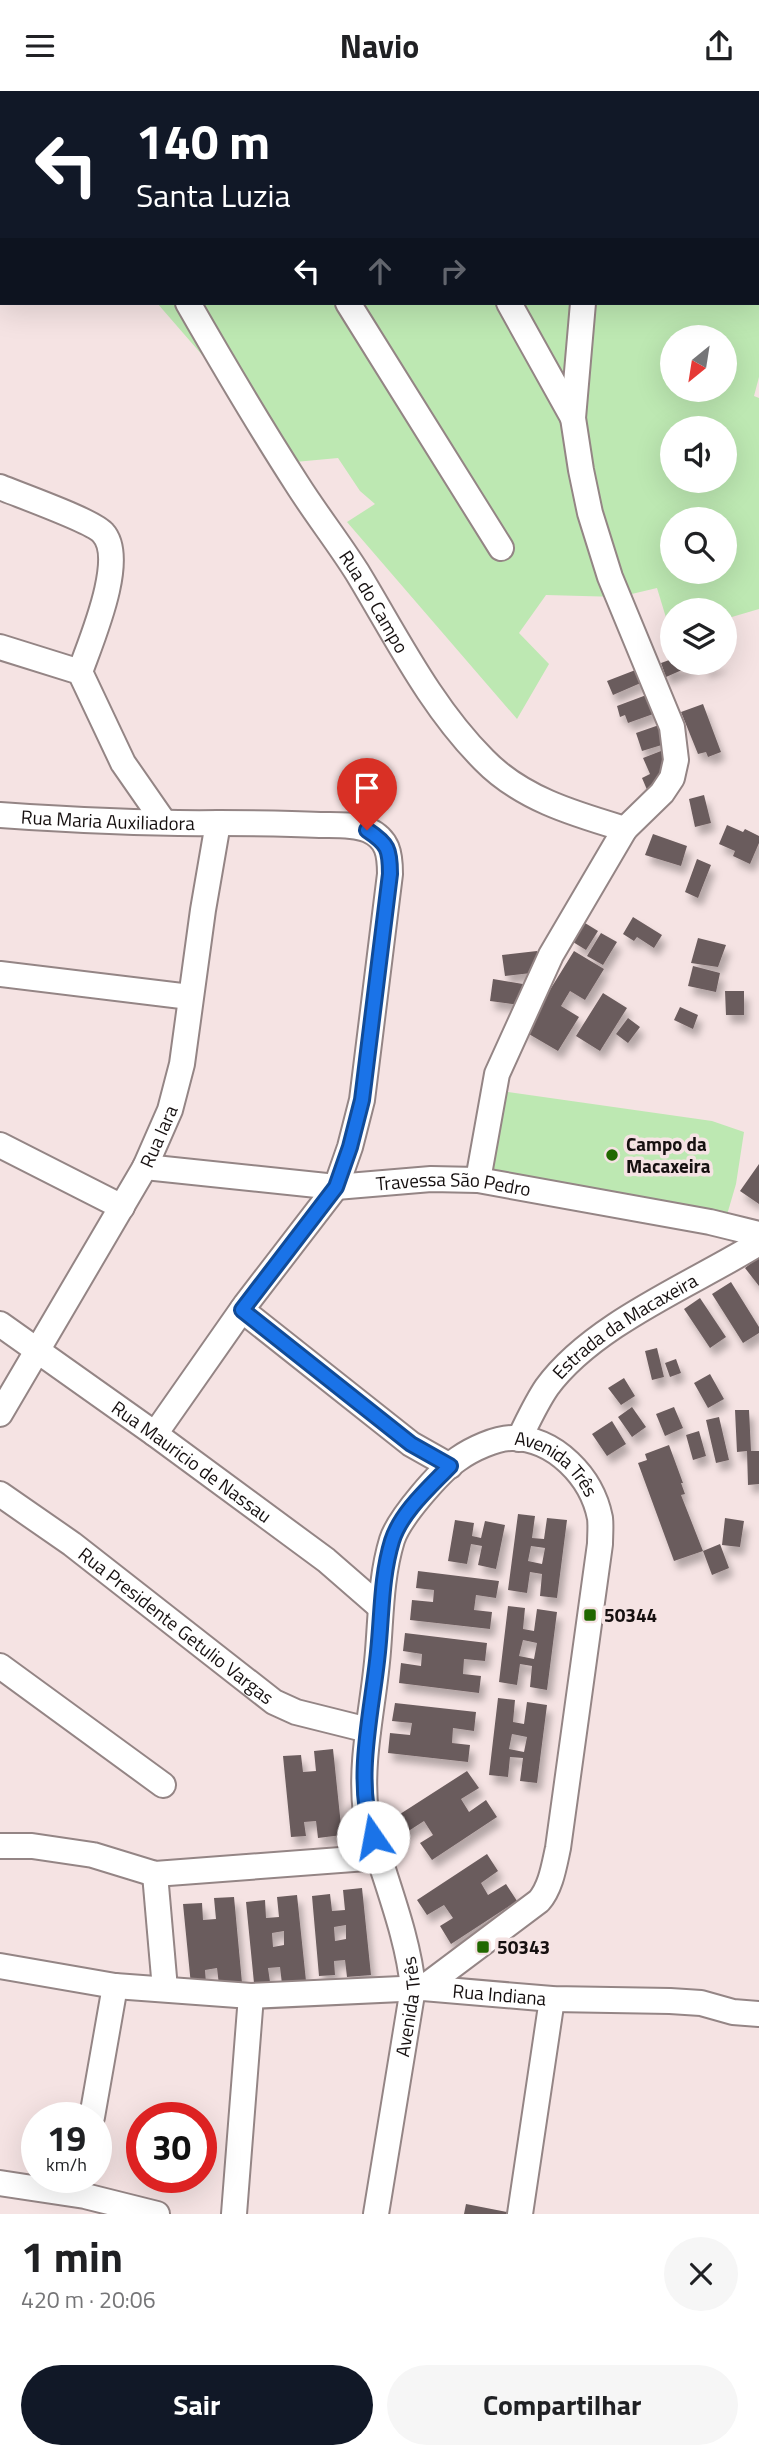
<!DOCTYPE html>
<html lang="pt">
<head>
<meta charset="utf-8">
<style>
  :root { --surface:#fff; --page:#f6f6f6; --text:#202124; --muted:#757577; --accent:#111827 }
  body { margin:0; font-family:"Titillium Web",sans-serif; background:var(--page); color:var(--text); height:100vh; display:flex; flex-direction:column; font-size:26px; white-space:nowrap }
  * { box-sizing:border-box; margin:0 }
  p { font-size:23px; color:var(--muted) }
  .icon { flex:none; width:38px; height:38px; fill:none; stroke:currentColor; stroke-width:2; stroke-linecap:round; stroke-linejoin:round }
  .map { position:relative; height:2123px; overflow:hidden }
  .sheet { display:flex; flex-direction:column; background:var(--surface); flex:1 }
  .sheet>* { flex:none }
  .top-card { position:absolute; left:0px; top:0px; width:760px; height:214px; box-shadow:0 7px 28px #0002; background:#111827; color:#fff; overflow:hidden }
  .needle { width:46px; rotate:210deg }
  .buttons { position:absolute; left:660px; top:234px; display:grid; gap:14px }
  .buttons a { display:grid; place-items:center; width:77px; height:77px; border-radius:50%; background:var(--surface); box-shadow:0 7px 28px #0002; font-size:35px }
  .speed { position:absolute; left:21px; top:2011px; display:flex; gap:14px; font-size:35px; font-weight:700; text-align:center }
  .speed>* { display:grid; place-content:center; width:91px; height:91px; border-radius:50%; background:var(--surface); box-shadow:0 7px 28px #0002; line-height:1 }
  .speed small { font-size:18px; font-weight:400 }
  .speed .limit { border:10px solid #d22; background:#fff; color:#111 }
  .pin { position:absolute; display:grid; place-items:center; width:60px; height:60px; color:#fff; margin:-72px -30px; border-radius:50% 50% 50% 0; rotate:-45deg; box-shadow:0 0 7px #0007 }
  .pin .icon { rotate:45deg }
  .me { position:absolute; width:77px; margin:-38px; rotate:348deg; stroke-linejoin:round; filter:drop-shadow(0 0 5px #0008) }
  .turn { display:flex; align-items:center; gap:24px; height:147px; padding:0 21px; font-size:32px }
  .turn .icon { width:91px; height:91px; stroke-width:2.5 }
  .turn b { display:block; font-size:49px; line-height:60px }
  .lanes { display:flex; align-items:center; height:66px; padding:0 21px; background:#0003; justify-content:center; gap:35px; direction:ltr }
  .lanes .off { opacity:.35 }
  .round { display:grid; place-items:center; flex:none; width:74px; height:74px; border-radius:37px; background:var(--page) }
  .summary { display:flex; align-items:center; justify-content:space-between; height:119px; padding:0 21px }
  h1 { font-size:42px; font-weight:700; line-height:52px }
  .cta { display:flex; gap:14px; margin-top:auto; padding:14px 21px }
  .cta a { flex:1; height:80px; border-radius:42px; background:var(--accent); color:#fff; font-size:28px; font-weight:700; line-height:80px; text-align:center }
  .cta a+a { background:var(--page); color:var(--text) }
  header { display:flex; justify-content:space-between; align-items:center; height:91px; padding:0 21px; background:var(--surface); font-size:32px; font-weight:700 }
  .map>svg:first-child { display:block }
  .green { fill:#bde8b2; fill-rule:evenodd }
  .building { fill:#6b5c5d; fill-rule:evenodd; filter:url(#shadow) }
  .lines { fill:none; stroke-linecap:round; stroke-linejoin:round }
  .minor-casing { stroke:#948585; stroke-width:28 }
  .minor { stroke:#fff; stroke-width:24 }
  .route-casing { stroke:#114b97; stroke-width:18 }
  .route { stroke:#1a73e8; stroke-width:12 }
  .poi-dot { fill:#216800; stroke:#f5e3e3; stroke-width:2.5 }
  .labels { text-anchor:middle; stroke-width:7; stroke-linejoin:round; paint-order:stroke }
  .street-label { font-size:19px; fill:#161010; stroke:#f5e3e3 }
  .poi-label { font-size:19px; font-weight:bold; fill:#161010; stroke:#f5e3e3; text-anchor:start }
</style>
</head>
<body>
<header><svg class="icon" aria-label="menu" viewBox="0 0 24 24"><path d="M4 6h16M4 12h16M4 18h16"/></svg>Navio<svg class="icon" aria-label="share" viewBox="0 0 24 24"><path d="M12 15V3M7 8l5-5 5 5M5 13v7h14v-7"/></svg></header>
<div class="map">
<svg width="759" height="2123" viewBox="0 0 759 2123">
  <defs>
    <filter id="shadow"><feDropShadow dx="4.5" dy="8" stdDeviation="3.5" flood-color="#0004"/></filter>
  </defs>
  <rect width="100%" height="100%" fill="#f5e3e3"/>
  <!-- green -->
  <path class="green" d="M0,0L64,2H2V162Z
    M74,0H759V286L754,305L759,307V518L725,528L724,520H672L671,543L657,497L619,506L546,504L519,542L549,573L517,628L347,431L375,413L360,400L338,367L295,371L157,212H758V2ZM672,247H724V299H672ZM672,338H724V390H672ZM672,429H724V481H672Z
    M494,999L712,1030L744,1041L736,1093L724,1134L481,1087Z"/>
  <!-- building -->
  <path class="building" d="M672,568V572H698L666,586L661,572Z
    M703,572H722V573L705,578Z
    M638,578L643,591L613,604L607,590Z
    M649,603L656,622L628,632L625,624L620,626L617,615Z
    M703,613L721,661L708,666L706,661L698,663L681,621Z
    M659,634L665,653L642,660L636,642Z
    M661,660L667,676L660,679L666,694L648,701L642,687L650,683L643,667Z
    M704,704L711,732L695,736L689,708Z
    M727,734L743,741L745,738L759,745V752L750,773L733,765L735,760L719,753Z
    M653,743L687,755L681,775L645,764Z
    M697,768L711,774L698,807L685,801Z
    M633,826L662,844L654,857L637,846L634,850L623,843Z
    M585,832L598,840L586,859L573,851Z
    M601,842L617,851L603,874L587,865Z
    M698,847L726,854L718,876L691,872Z
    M537,860L540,881L505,885L502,864Z
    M574,860L604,878L585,909L570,900L561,915L579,926L558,960L522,939L535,923Z
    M693,875L720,882L716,901L688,895Z
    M493,888L523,893L520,914L490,910Z
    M725,900H744V924H726Z
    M603,902L627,917L600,960L576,945Z
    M680,916L698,924L693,938L674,929Z
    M628,927L640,936L628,952L616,943Z
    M759,1073V1113L740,1100Z
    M759,1166V1195L745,1177Z
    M731,1191L759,1236V1242L743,1252L712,1203Z
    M700,1207L726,1246L710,1257L684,1218Z
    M657,1257L664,1286L652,1289L645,1260Z
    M676,1268L681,1282L670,1286L665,1272Z
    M710,1283L724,1308L708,1317L694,1292Z
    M624,1287L635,1305L621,1314L608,1297Z
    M632,1316L646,1336L632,1346L618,1326Z
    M674,1316L683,1337L665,1345L656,1323Z
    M735,1319H749L751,1360H759V1393L748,1394L747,1360L737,1361Z
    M719,1326L729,1369L716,1372L706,1329Z
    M612,1330L626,1353L607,1365L592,1343Z
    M699,1340L706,1365L693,1369L686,1344Z
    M669,1354L683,1392H681L685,1403L681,1404L703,1460L674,1470L638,1372L647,1369L645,1363Z
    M518,1423L535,1425L532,1447L544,1448L547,1427L567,1429L557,1507L540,1505L542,1483L530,1481L527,1502L508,1499ZM531,1455L545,1457L542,1473L528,1470Z
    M725,1427L744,1430L740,1456L722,1454Z
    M455,1429L474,1432L472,1445L481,1447L485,1430L505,1434L496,1478L478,1474L482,1455L471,1453L467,1473L448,1470Z
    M720,1453L729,1477L712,1484L703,1460Z
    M418,1480L499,1490L496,1507L476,1504L474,1519L492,1521L490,1538L410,1529L412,1509L433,1511L434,1499L416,1497Z
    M508,1515L525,1517L523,1538L534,1540L537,1518L557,1521L547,1599L530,1596L532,1575L520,1573L517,1594L499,1591ZM523,1549L537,1552L534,1568L519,1565Z
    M405,1542L487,1552L485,1570L464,1568L463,1583L481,1585L479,1602L399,1592L401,1572L421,1575L422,1563L403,1560Z
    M498,1607L515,1609L513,1631L524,1633L527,1611L547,1614L537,1692L520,1690L523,1667L510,1666L508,1686L489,1684ZM512,1643L527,1646L524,1661L509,1658Z
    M395,1612L476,1621L474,1640L453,1637L452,1652L470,1654L468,1671L388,1662L390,1642L410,1644L412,1632L392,1630Z
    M333,1658L342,1744L318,1747L316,1730L304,1731L306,1745L291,1746L283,1665L301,1664L303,1681L316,1680L314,1660Z
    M467,1680L479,1697L461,1708L469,1721L486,1709L497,1726L432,1769L420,1752L433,1744L424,1730L407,1741L397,1725Z
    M487,1763L498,1780L481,1792L488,1804L506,1793L517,1810L451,1853L440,1835L453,1827L444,1814L427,1824L417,1809Z
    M362,1797L371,1884L347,1886L345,1869L334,1870L335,1884L319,1885L312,1805L330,1803L332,1820L345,1819L343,1799ZM346,1834V1848L335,1850L334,1836Z
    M297,1804L306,1890L282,1893L280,1876L268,1877L270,1891L254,1892L246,1811L265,1809L266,1827L279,1826L277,1806ZM284,1840V1854L273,1856L272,1842Z
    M234,1806L242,1892L219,1894L217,1877L205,1879L206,1892L191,1894L183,1813L202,1812L203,1829L216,1828L214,1807Z
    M466,2113L512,2122V2123H464Z"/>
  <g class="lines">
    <!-- minor casing -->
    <g class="minor-casing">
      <g id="minor">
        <path d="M14,0L20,2"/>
        <path d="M74,0L75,2"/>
        <path d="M391,0L392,2"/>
        <path d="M546,0L547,2"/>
        <path d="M209,2L211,0"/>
        <path d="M344,2L347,0"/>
        <path d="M594,2V0"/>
        <path id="s1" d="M188,212C223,273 259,334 297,393C316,423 338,451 357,481C396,545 430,615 484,669C522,708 575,723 625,738"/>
        <path d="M348,212L501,457"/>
        <path d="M509,212L573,327"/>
        <path d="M0,396C19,404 93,430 103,442C127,468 90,552 80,581"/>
        <path d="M0,556L80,581L123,672L164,731"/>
        <path id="s2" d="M0,724C73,729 146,733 219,732C253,732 286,732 320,734C335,734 354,733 368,739C388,748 390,763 390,783L362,1009L350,1056L336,1096L246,1213L155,1343"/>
        <path d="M0,883L190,906"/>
        <path d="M0,1054L122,1116"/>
        <path id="s3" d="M145,1076L336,1096L431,1088L478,1089L710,1131L759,1143"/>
        <path d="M478,1089L497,983L551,864L625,738L662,702L672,687L676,669L672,636L610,486L590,422L581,379L573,327L583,212"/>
        <path d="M242,1219L411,1353L450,1375"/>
        <path id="s4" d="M0,1233L155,1343L326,1469L380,1516"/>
        <path id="s5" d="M0,1323L145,1076L170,1019L182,973L203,819L218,732"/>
        <path id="s6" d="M519,1348C528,1330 536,1312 547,1296C593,1233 693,1193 759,1152"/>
        <path id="s7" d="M0,1403L72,1453L274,1611L296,1621L368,1639"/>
        <path d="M0,1575L163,1694"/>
        <path d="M0,1755H32L93,1764L155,1783L380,1766"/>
        <path d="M155,1783L165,1898"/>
        <path id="s8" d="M0,1875L115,1895L251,1905L423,1897L552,1908L670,1910L701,1912L733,1921L759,1923"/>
        <path d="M92,2026L115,1895"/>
        <path d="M0,2092L85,2105L157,2123"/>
        <path d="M234,2123L251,1905"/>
        <path id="s9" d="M376,2123L413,1897C409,1854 393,1810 380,1769C376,1754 368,1739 366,1723C359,1669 374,1614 378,1560C381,1523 381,1485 392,1449C399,1427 439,1381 458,1368C472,1358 496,1347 512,1347C555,1347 592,1386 600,1427C601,1435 600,1445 600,1453L558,1757C554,1775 551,1796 539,1810L423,1897"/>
        <path d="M520,2123L552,1908"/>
      </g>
    </g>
    <!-- minor -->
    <use href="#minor" class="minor"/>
  </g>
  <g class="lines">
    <!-- route casing -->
    <g class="route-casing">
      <path id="route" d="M367,739C388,753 390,758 390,783L362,1009L350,1056L336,1096L242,1219L411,1353L450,1375C430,1396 401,1421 392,1450C381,1486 382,1524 378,1561C372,1622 354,1687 373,1746"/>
    </g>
    <!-- route -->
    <use href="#route" class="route"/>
  </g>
  <!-- markers -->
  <g class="poi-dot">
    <circle cx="612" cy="1064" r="7"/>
    <rect x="583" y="1517" width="14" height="14" rx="3.5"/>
    <rect x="476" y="1849" width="14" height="14" rx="3.5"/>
  </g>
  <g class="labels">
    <!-- street labels -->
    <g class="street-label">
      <text dy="7" stroke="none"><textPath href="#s1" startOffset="352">Rua do Campo</textPath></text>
      <text dy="7" stroke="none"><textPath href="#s2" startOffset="108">Rua Maria Auxiliadora</textPath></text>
      <text dy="7" stroke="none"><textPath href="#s5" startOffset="320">Rua Iara</textPath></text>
      <text dy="7" stroke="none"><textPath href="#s3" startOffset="310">Travessa São Pedro</textPath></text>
      <text dy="7" stroke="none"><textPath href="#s6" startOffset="159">Estrada da Macaxeira</textPath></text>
      <text dy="7" stroke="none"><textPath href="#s4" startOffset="236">Rua Mauricio de Nassau</textPath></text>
      <text dy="7" stroke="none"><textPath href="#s9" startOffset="903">Avenida Três</textPath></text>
      <text dy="7" stroke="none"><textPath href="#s7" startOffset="220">Rua Presidente Getulio Vargas</textPath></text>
      <text dy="7" stroke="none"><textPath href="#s8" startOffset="502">Rua Indiana</textPath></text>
      <text dy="7" stroke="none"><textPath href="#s9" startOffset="210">Avenida Três</textPath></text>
    </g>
    <!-- poi labels -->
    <g class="poi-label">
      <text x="626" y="1060">Campo da<tspan x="626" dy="22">Macaxeira</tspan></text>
      <text x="604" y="1531">50344</text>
      <text x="497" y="1863">50343</text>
    </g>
  </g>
</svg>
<div class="buttons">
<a><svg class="needle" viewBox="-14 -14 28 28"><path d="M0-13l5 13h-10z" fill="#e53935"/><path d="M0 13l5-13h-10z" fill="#757577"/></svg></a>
<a><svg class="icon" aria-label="sound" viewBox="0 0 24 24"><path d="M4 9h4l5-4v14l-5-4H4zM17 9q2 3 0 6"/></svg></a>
<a><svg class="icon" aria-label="search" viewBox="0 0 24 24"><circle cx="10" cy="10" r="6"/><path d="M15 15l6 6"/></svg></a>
<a><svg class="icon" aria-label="layers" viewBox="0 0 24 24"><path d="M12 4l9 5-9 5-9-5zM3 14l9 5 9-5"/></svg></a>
</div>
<div class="speed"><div>19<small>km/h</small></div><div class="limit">30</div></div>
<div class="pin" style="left:367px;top:739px;background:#d93025"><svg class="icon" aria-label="arrive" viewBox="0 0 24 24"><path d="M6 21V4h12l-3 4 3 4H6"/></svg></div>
<svg class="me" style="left:373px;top:1746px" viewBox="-20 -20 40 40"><circle r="19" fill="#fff"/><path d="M0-13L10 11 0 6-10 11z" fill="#1a73e8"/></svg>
<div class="top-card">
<div class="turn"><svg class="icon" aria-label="left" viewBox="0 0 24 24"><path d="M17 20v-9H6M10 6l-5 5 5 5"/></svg><div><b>140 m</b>Santa Luzia</div></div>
<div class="lanes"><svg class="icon" aria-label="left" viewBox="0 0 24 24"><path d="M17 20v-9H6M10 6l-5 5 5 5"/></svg><svg class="icon off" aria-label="ahead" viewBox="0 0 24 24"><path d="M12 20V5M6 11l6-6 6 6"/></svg><svg class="icon off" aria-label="right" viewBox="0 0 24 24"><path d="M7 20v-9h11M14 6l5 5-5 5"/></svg></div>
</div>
</div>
<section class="sheet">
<div class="summary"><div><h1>1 min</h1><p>420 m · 20:06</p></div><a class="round"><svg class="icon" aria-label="close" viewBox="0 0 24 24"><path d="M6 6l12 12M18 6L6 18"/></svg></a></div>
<div class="cta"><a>Sair</a><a>Compartilhar</a></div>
</section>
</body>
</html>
